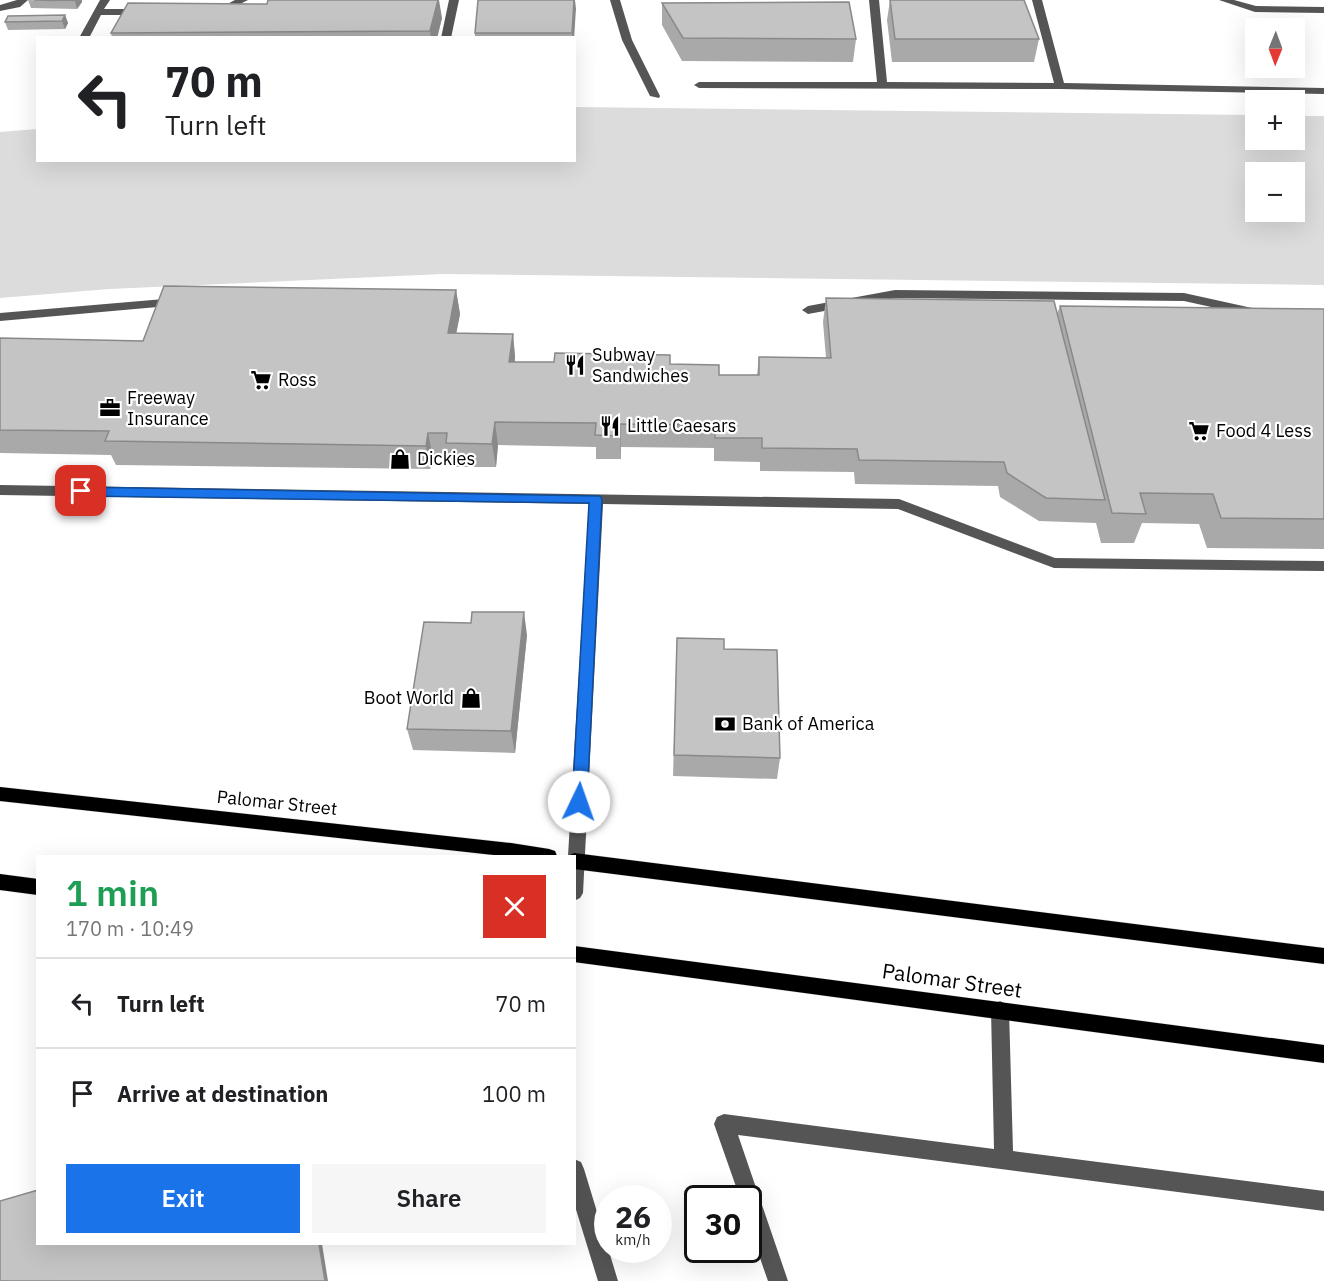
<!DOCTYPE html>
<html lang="en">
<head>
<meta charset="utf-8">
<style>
  :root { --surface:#fff; --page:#f6f6f6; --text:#202124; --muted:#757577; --line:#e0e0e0; --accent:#1a73e8 }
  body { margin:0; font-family:"IBM Plex Sans",sans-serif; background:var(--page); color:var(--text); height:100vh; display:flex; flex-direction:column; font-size:22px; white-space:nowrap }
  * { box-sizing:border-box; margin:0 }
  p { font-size:20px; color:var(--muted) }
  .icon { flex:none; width:33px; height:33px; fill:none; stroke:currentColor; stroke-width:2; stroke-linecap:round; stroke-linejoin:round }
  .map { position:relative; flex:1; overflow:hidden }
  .drawer { position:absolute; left:36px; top:855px; width:540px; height:390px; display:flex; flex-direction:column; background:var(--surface); border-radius:0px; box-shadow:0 6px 24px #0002 }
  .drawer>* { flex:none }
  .banner { position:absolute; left:36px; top:36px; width:540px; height:126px; border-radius:0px; box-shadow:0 6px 24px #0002; background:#fff; color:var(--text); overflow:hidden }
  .needle { width:39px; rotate:181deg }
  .buttons { position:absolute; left:1245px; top:18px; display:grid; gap:12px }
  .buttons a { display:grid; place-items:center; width:60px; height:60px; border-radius:0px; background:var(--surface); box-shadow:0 6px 24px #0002; font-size:30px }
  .speed { position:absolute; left:594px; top:1185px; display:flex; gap:12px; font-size:30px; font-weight:700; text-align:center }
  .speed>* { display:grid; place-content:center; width:78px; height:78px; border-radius:50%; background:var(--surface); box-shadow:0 6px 24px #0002; line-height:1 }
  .speed small { font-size:15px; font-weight:400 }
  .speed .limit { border:3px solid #111; border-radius:9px; background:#fff; color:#111 }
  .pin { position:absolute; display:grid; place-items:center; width:51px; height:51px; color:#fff; margin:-26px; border-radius:12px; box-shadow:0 3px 9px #0006 }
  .me { position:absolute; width:66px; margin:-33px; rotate:3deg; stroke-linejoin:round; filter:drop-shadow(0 0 4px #0008) }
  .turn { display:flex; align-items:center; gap:21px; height:126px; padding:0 30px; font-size:27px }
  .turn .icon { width:78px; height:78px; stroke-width:2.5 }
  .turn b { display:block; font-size:42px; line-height:51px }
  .round { display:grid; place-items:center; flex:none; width:63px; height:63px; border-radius:0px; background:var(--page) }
  .headline { display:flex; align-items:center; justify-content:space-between; height:102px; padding:0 30px }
  h1 { font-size:36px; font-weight:600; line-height:45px; color:#1e9e55 }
  .action { display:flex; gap:12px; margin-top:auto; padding:12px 30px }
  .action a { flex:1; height:69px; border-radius:0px; background:var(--accent); color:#fff; font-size:24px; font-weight:600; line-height:69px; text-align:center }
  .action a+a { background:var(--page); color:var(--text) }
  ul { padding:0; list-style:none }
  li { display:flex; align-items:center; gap:18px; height:90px; padding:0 30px; border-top:2px solid var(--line) }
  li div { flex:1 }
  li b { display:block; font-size:22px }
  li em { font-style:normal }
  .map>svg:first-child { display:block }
  .green { fill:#dcdcdc; fill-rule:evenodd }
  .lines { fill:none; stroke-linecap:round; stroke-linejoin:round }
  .major-casing { stroke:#dbdbdb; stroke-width:1 }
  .minor { fill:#555; fill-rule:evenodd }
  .major { fill:#000; fill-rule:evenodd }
  .wall { fill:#a9a9a9 }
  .shaded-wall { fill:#898989 }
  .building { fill:#c4c4c4; stroke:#898989; stroke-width:1.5 }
  .route { fill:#1a73e8; stroke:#114b97; stroke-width:1.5 }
  .labels { text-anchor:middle; stroke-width:4.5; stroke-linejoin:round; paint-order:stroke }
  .poi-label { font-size:18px; fill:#000; stroke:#fff; text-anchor:start }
  .street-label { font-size:18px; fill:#000; stroke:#fff }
  .near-street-label { font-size:21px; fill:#000; stroke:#fff }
</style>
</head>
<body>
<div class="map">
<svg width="1324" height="1281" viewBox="0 0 1324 1281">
  <rect width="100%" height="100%" fill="#fff"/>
  <!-- green -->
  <path class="green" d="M575,107L1255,115L1256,140H1294L1295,116H1324V285L443,274L109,289L0,298V132L37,129L38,160H574ZM1256,172H1294V212H1256Z"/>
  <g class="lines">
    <!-- major casing -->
    <g class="major-casing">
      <path id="major" d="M0,787L511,843L549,849L555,851L557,856H503L0,801Z
        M574,853L1324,948V964L574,869V856H568Z
        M0,874L38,879V895L0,890Z
        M574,946L1324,1045V1063L574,962Z"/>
    </g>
    <!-- minor -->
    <path class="minor" d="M17,0H28L20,7L0,11V5Z
      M100,0H110L104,9H141L146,12L141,15H101L89,38H79Z
      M235,0H248L222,13L214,11Z
      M449,0H459L451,38H441Z
      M610,0H620L632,40L660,96L659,98L650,96L622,40Z
      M869,0H879L887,82L1054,83L1032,0H1042L1064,83L1324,88V94L1060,89L699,88L694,85L699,82H877Z
      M1219,0H1234L1256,6L1324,7V13L1255,12Z
      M895,290L1184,293L1252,308L1258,312L1252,316L1184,301L895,298L808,314L802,310L808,306Z
      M176,298L180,299V305L0,321V313Z
      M0,485L899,499L1055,558L1324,561V571L1054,568L898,509L603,504L583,893L580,898L574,901V856H568L589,504L0,495Z
      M1000,1001L1006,1004L1009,1010L1013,1151L1324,1191V1211L738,1135L788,1281H768L748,1224V1198H740L714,1124L717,1117L724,1114L994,1149L991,1010L994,1004Z
      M574,1159L581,1162L584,1169L618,1281H598L574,1203Z"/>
    <!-- major -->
    <use href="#major" class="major"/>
  </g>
  <!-- wall -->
  <path class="wall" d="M28,0L82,2L77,9L31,8Z
    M478,0H575L574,38H475V33Z
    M890,0H1024L1039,39L1034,62H892L887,20Z
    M662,3L856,39L853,62L682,61L662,25Z
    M65,15L68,23L65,29L8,30L5,22Z
    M442,18L437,38H112L111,33Z
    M456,290L460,314L456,333L513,334L515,357V362L670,364L719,375H757L759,357L826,358L823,322L826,298L1057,314L1060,306L1324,309V549L1207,548L1199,524L1142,523L1134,543H1101L1096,523L1039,521L1000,497L998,486L855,484L854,472L760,471V462L714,461V448L621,447V459H596V447L498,445L496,467H450L448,457H433L430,469L116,465L111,455L0,453V338L143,341Z
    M527,635L515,753L413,750L407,729Z
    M677,638L724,649L780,758L777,779L673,776Z"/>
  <!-- shaded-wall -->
  <path class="shaded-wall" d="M75,0H82V2L77,9L75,1Z
    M438,0H439L442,18L437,38H431L430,31Z
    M574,0H575L576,9L574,38H572Z
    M65,15L68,23L65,29L62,21Z
    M456,290L460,314L452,356L448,333Z
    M513,334L515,357L512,385L509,362Z
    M495,422L498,445L496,467L492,444Z
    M620,424L621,447V459L620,436Z
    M428,433L433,457L430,469L426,446Z
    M524,612L527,635L515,753L511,731Z
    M319,1244H322L328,1281H325Z"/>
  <!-- building -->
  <path class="building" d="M34,0H75V1Z
    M268,0H438L430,31L111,33L128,3L267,4Z
    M478,0H574L572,33H475Z
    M890,0H1024L1039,39H895Z
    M849,2L856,39L683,38L662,3Z
    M65,15L62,21L5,22L8,16Z
    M164,286L456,290L448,333L513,334L509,362H554L555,353L670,355V364L719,365V375H759V357L831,358L826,298L1054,301L1105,500L1046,498L1007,473L1004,462L859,460L857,449L762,448V438H715V425L620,424V436L595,435L596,423L495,422L492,444L446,443L447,433H428L426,446L105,441L109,431L0,430V338L143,341Z
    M1060,306L1324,309V519L1221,518L1213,494L1140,493L1146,514L1112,513Z
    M472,612H524L511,731L407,729L424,622L471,623Z
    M677,638L724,639V649L777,650L780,758L674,755Z
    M38,1190V1244H319L325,1281H0V1201Z"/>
  <!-- route -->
  <path class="route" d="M81,487L600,496L602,499L587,802L585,807L579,809L574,807L572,802L589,503L81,496L75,491Z"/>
  <!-- icons -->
  <defs>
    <g id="restaurant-bare" transform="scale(1.62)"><path d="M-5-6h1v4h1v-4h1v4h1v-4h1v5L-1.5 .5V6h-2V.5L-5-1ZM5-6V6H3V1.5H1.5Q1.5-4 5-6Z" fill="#000" stroke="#fff" stroke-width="2.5" paint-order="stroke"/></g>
    <g id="supermarket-bare" transform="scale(1.62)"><path d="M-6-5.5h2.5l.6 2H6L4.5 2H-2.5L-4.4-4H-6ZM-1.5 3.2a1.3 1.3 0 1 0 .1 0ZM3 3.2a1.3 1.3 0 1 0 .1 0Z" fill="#000" stroke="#fff" stroke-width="2.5" paint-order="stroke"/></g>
    <g id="office-bare" transform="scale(1.62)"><path d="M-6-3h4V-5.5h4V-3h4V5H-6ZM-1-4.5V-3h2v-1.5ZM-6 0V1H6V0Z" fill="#000" stroke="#fff" stroke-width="2.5" paint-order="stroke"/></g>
    <g id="shop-bare" transform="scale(1.62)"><path d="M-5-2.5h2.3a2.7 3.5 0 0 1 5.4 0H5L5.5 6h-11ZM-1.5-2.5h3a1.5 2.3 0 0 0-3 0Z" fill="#000" stroke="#fff" stroke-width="2.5" paint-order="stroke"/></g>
    <g id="bank-bare" transform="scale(1.62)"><path d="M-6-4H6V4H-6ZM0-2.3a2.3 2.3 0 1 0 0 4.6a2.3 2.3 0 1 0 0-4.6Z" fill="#000" stroke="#fff" stroke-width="2.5" paint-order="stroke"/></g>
  </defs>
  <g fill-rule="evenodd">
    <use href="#restaurant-bare" x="575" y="365"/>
    <use href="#supermarket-bare" x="261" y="380"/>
    <use href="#office-bare" x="110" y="408"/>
    <use href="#restaurant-bare" x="610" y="426"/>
    <use href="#supermarket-bare" x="1199" y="431"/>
    <use href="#shop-bare" x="400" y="459"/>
    <use href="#shop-bare" x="471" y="698"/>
    <use href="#bank-bare" x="725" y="724"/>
  </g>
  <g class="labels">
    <!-- poi labels -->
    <g class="poi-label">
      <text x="592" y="361">Subway<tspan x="592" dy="21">Sandwiches</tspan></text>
      <text x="278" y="386">Ross</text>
      <text x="127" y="404">Freeway<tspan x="127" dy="21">Insurance</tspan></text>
      <text x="627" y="432">Little Caesars</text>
      <text x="1216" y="437">Food 4 Less</text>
      <text x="417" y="465">Dickies</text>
      <text x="454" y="704" text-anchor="end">Boot World</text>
      <text x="742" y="730">Bank of America</text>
    </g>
    <!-- street labels -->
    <g class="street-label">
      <text transform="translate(277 803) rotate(6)" y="6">Palomar Street</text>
    </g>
    <!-- near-street labels -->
    <g class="near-street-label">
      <text transform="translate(952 981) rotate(8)" y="7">Palomar Street</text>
    </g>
  </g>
</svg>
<div class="buttons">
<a><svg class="needle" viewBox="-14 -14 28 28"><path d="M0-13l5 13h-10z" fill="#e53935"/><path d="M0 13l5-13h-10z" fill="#757577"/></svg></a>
<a>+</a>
<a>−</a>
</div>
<div class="speed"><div>26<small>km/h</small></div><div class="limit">30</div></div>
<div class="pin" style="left:81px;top:491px;background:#d93025"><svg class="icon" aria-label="arrive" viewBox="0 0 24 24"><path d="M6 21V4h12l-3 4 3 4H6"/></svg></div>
<svg class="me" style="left:579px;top:802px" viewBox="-20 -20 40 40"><circle r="19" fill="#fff"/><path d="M0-13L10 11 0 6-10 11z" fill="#1a73e8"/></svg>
<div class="banner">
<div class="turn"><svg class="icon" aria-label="left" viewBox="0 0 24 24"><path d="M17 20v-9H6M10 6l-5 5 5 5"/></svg><div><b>70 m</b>Turn left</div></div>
</div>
<section class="drawer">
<div class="headline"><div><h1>1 min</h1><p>170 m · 10:49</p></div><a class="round" style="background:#d93025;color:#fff"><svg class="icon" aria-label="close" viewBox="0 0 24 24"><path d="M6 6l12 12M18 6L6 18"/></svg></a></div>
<ul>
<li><svg class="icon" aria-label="left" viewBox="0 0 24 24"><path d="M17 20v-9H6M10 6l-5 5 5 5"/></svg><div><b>Turn left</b></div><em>70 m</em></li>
<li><svg class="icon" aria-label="arrive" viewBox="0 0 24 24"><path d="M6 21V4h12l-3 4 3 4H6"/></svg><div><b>Arrive at destination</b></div><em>100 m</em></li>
</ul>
<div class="action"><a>Exit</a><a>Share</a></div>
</section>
</div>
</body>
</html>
